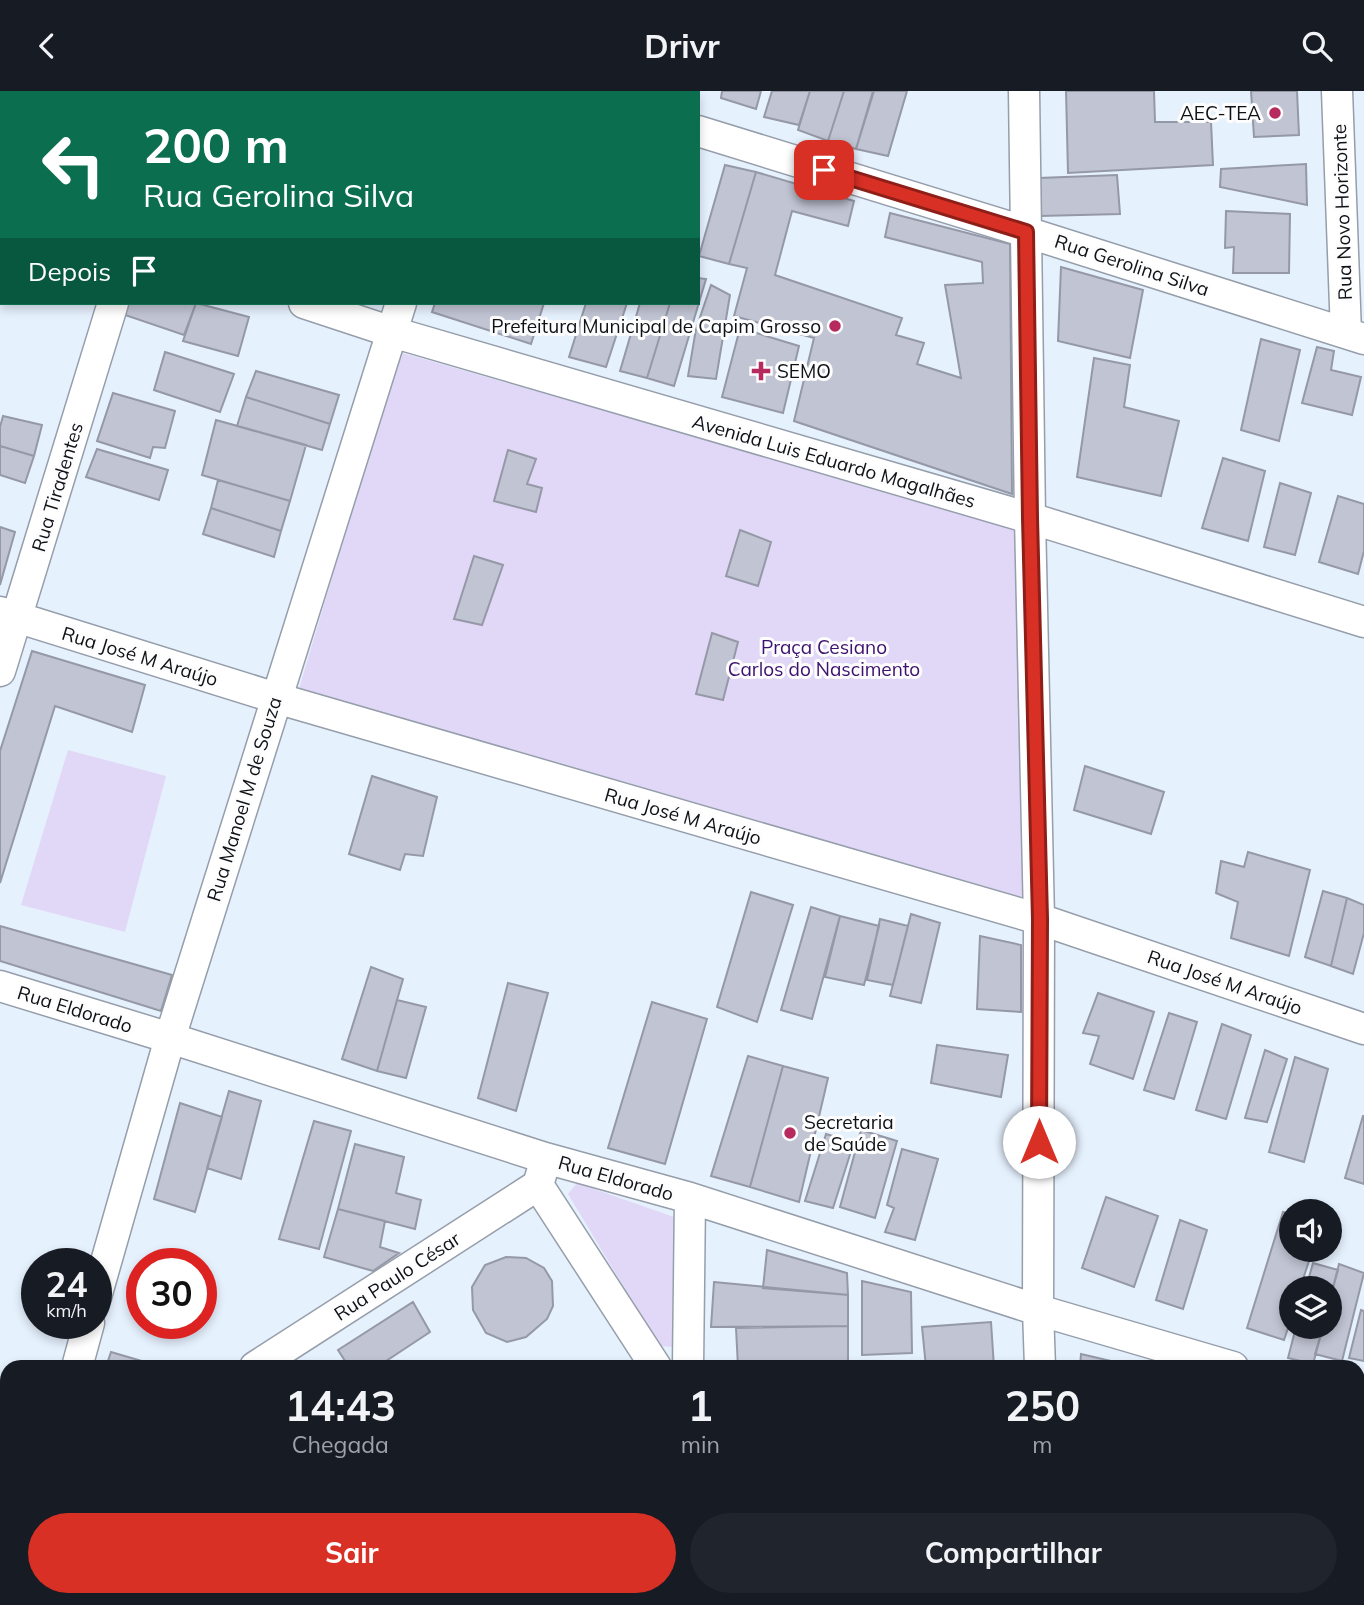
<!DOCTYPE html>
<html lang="pt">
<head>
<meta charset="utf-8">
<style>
  :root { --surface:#171b24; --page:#20242c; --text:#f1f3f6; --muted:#9ea1a6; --accent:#d93025 }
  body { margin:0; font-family:Mulish,sans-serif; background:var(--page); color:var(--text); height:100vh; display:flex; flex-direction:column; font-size:26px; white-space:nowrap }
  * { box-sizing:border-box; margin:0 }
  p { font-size:23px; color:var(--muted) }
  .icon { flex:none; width:38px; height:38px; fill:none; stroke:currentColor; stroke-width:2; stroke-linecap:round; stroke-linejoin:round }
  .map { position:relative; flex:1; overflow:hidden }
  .details { position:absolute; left:0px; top:1269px; width:1365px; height:247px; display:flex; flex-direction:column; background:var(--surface); border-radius:21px 21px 0 0; box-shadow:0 4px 10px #0003 }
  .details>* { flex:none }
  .banner { position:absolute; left:0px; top:0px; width:700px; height:214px; box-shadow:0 4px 10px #0003; background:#0b6e4f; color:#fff; overflow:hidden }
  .tools { position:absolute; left:1279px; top:1108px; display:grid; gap:14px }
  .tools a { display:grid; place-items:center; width:63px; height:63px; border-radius:50%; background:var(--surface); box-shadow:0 4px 10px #0003; font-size:35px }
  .speed { position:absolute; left:21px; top:1157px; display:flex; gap:14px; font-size:35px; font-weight:700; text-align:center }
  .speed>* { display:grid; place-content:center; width:91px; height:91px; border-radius:50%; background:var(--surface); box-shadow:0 4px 10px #0003; line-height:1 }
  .speed small { font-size:18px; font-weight:400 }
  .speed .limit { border:10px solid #d22; background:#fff; color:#111 }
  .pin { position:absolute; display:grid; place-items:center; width:60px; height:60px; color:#fff; margin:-30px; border-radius:14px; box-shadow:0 4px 10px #0006 }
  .me { position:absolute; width:77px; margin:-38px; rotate:0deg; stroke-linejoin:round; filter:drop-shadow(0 0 5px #0008) }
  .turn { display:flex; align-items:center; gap:24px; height:147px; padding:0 28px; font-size:32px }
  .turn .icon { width:91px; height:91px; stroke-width:2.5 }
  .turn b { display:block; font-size:49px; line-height:60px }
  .then { display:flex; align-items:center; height:66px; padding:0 28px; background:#0003; gap:14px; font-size:26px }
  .eta { display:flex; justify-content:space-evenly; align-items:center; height:119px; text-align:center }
  .eta b { font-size:42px; font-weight:700; line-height:49px }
  .action { display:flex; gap:14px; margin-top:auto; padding:14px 28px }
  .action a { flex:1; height:80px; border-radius:42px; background:var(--accent); color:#fff; font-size:28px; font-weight:700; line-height:80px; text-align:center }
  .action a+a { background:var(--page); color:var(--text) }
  header { display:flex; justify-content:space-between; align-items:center; height:91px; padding:0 28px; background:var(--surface); font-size:32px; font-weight:700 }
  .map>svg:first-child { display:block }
  .green { fill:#e1d8f7 }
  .building { fill:#c1c4d3; stroke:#9598a6; stroke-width:2 }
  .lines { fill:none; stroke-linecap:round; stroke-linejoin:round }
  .street-casing { stroke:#959eaa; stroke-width:33 }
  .street { stroke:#fff; stroke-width:30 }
  .route-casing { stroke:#8d1f18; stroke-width:18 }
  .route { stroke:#d93025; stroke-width:12 }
  .poi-dot { fill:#b72a5e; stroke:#fdfdfd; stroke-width:2.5 }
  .labels { text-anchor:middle; stroke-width:6; stroke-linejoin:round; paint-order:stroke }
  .poi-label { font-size:19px; fill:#0e1116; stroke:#fdfdfd; text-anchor:end }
  .street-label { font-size:19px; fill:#0e1116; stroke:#fdfdfd }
  .park-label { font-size:19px; fill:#3d116f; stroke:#fdfdfd }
</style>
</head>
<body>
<header><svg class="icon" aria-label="back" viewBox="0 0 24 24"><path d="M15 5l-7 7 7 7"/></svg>Drivr<svg class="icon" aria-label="search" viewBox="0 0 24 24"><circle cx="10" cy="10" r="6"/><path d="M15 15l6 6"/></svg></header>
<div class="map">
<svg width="1364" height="1514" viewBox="0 0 1364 1514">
  <rect width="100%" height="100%" fill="#e6f1fe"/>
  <!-- green -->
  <path class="green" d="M399,261L1020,438L1026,811L298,601Z
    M68,659L166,685L125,841L21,814Z
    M577,1092L674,1126L672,1256L659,1255L568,1103Z"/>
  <!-- building -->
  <path class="building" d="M45,0H90L97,2H45Z
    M722,0H761L756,18L721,7Z
    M772,0H810L799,34L764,26Z
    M810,0H844L828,50L798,39Z
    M844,0H873L856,58L828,50Z
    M874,0H907L888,65L856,58Z
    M1066,0H1154L1155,31H1211L1213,74L1068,82Z
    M1251,0H1297L1299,44L1254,46Z
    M0,26L2,27V83H0Z
    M1306,73L1307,114L1220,96L1221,78Z
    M725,74L756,81L729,173L699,165Z
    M756,81L854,110L848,135L792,120L775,184L902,227L896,244L924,252L917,273L961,287L945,194L983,192L982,171L885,146L890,122L1010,153L1012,403L794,330L814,247L734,225L747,177L729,173Z
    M1117,84L1120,123L1040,125L1039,87Z
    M1226,120L1290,123L1289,182H1233L1234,156L1225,157Z
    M1061,176L1143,199L1130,267L1058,250Z
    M698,187L706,188L674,295L647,287L670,212H698Z
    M711,194L730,204L716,288L688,285L696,238Z
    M127,212H196L184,244L122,223Z
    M196,212L249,226L238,265L183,250Z
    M435,212H544L531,253L432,221Z
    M586,212H627L606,276L569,266Z
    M640,212H670L647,287L620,280Z
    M740,237L799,255L783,322L722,306Z
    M1261,248L1300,259L1279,350L1241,339Z
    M1317,256L1334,260L1331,279L1361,286L1352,324L1302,312Z
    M165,261L234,283L220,321L154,299Z
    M1094,267L1130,274L1124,316L1179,330L1161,405L1077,386Z
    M256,280L339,304L330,333L246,306Z
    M113,302L175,320L165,357L153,356L150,367L97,350Z
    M246,306L330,333L322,359L237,335Z
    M3,325L42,334L34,365L0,355V336Z
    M216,329L306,354L290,410L202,384Z
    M0,355L34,365L25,392L0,384Z
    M97,358L168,379L159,409L86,386Z
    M508,359L536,368L527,393L542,397L536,421L494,410Z
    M1223,367L1265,380L1248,450L1202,437Z
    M218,389L290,410L281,440L211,417Z
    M1280,392L1311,402L1295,464L1264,456Z
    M1338,405L1364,413V460L1358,483L1319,471Z
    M211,417L281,440L274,466L203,443Z
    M0,436L15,441L0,494Z
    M740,439L771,451L758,495L726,485Z
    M474,465L503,474L482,534L454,528Z
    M712,542L738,551L723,609L696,603Z
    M32,560L145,594L132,641L55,615L0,792V660Z
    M1085,675L1164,701L1151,743L1074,719Z
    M372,685L437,706L423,765L405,763L400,779L349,763Z
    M1248,761L1310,779L1289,865L1231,847L1238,811L1216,802L1221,770L1244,776Z
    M1323,800L1347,807L1331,875L1305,866Z
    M751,801L793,814L757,931L717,916Z
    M1347,807L1364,814V842L1353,883L1331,875Z
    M811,816L840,825L812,928L781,919Z
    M911,823L940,832L921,912L890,905Z
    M840,825L879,835L864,894L825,886Z
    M880,828L908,835L893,894L867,889Z
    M0,835L172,884L161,920L0,870Z
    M980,845L1021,854V921L977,918Z
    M371,876L403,888L377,980L342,968Z
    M508,892L548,902L516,1020L478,1007Z
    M1098,902L1154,921L1133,988L1090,973L1099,945L1083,942Z
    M397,909L426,916L406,987L377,980Z
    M652,911L707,928L665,1073L608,1057Z
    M1169,922L1197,931L1174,1008L1144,999Z
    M1222,933L1251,944L1226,1028L1196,1019Z
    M937,954L1008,964L1001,1006L931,992Z
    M1265,959L1287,968L1267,1031L1245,1027Z
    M748,965L783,975L750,1096L711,1085Z
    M1295,966L1328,978L1304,1071L1269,1061Z
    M783,975L828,987L799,1111L750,1096Z
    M229,1000L261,1010L241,1088L207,1077Z
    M180,1012L222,1026L195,1121L154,1108Z
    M1363,1025H1364V1093L1345,1087Z
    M314,1030L351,1040L319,1158L279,1148Z
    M861,1039L897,1050L875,1127L840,1116Z
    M826,1043L854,1051L833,1117L805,1110Z
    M355,1053L404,1066L396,1102L421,1109L415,1138L338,1118Z
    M902,1058L938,1068L915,1149L885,1141L894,1117L887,1114Z
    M1106,1106L1158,1125L1134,1196L1082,1177Z
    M338,1118L385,1130L380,1156L399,1162L373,1180L324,1166Z
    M1283,1121L1292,1124V1158H1313L1300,1197H1292V1225L1284,1249L1247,1237Z
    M1180,1129L1207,1139L1183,1218L1156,1209Z
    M767,1159L847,1182L848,1204L763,1197Z
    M506,1166L526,1167L544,1177L552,1190L553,1215L547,1228L526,1246L507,1251L486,1242L473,1219L472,1196L485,1174Z
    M1313,1172L1338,1179L1330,1208V1197H1306Z
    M1339,1173L1364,1182L1342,1270L1315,1263L1323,1236H1330V1208Z
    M862,1190L911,1201L912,1262L862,1264Z
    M714,1191L848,1204V1235L711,1236Z
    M413,1211L430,1241L377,1276H349L338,1259Z
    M1361,1219L1364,1220V1270L1349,1267Z
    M991,1231L994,1276H926L922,1236Z
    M848,1235V1276H738L736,1237Z
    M1296,1236H1323L1313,1273L1288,1267Z
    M111,1261L162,1276H106Z
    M1081,1263L1124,1273V1276H1080Z
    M1358,1336L1364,1337V1379H1358Z
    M0,1362L7,1364V1405L5,1410L0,1408Z
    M1358,1389H1364V1434H1358Z
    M0,1408L5,1410L0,1427Z
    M1358,1450H1364V1497H1358Z
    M99,1508H130L122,1514H103Z
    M353,1508H415L416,1510L410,1514H356Z
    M588,1508H628L629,1514H588Z
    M636,1508H671V1514H636Z
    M756,1508H831V1514H755Z
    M1075,1508H1132V1512L1075,1514Z"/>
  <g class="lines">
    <!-- street casing -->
    <g class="street-casing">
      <path id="street" d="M568,0L574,2
        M1024,0L1030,427L1039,828L1038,1219L1040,1276
        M1337,0L1346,242
        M175,2L176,0
        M469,2L470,0
        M698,40L1026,141L1364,248
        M0,113H2
        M304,212L392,241L1030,427L1364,531
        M0,521L276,607L1039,828L1364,938
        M0,580L113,212
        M0,895L170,947L545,1067L690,1107L1038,1219L1233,1276
        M544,1074L538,1094L656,1276
        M96,1206L170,947L401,212
        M77,1276L89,1232
        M255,1276L538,1094
        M688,1276L690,1107
        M1358,1313L1364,1314
        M321,1508L325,1514
        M1048,1508V1514
        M19,1514L20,1508
        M461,1514L470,1508
        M685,1514L686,1508"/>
    </g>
    <!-- street -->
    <use href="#street" class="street"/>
  </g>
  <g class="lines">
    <!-- route casing -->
    <g class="route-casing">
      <path id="route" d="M824,79L1026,141L1030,427L1040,828L1039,1051"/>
    </g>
    <!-- route -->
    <use href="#route" class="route"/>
  </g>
  <!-- markers -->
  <g class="poi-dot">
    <circle cx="1275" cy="22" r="7"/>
    <circle cx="835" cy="235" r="7"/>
    <path d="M757.5 269.5h7v7h7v7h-7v7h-7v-7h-7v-7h7z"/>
    <circle cx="790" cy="1042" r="7"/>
  </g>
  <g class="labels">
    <!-- poi labels -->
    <g class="poi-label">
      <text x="1261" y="29">AEC-TEA</text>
      <text x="821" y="242">Prefeitura Municipal de Capim Grosso</text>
      <text x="777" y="287" text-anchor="start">SEMO</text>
      <text x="804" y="1038" text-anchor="start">Secretaria<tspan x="804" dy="22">de Saúde</tspan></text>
    </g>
    <!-- street labels -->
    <g class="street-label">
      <text transform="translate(1342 121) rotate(-92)" y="7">Rua Novo Horizonte</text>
      <text transform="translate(1132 174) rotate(18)" y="7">Rua Gerolina Silva</text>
      <text transform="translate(834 370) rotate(16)" y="7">Avenida Luis Eduardo Magalhães</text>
      <text transform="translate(57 396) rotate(-73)" y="7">Rua Tiradentes</text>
      <text transform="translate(140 565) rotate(17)" y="7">Rua José M Araújo</text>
      <text transform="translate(244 708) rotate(-73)" y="7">Rua Manoel M de Souza</text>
      <text transform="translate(683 725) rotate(16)" y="7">Rua José M Araújo</text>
      <text transform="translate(1225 891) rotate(19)" y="7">Rua José M Araújo</text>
      <text transform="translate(75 918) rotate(17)" y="7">Rua Eldorado</text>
      <text transform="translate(616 1087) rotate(16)" y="7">Rua Eldorado</text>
      <text transform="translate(397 1185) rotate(-33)" y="7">Rua Paulo César</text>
    </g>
    <!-- park labels -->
    <g class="park-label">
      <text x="824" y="563">Praça Cesiano<tspan x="824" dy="22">Carlos do Nascimento</tspan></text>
    </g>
  </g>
</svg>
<div class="tools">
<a><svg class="icon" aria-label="sound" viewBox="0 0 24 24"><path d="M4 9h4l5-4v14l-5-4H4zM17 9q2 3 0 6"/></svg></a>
<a><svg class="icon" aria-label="layers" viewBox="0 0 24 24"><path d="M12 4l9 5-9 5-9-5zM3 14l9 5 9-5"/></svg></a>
</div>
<div class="speed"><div>24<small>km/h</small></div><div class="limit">30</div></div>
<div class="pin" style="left:824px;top:79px;background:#d93025"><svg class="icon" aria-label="arrive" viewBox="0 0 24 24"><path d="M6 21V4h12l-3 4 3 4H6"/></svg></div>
<svg class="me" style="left:1039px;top:1051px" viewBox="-20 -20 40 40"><circle r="19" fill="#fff"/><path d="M0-13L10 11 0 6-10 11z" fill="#d93025"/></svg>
<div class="banner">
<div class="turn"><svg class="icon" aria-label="left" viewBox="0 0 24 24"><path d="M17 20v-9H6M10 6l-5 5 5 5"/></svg><div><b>200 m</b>Rua Gerolina Silva</div></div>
<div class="then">Depois<svg class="icon" aria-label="arrive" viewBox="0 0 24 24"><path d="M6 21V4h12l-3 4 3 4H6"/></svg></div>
</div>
<section class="details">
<div class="eta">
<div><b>14:43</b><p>Chegada</p></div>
<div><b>1</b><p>min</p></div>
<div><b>250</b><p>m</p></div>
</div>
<div class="action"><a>Sair</a><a>Compartilhar</a></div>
</section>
</div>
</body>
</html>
